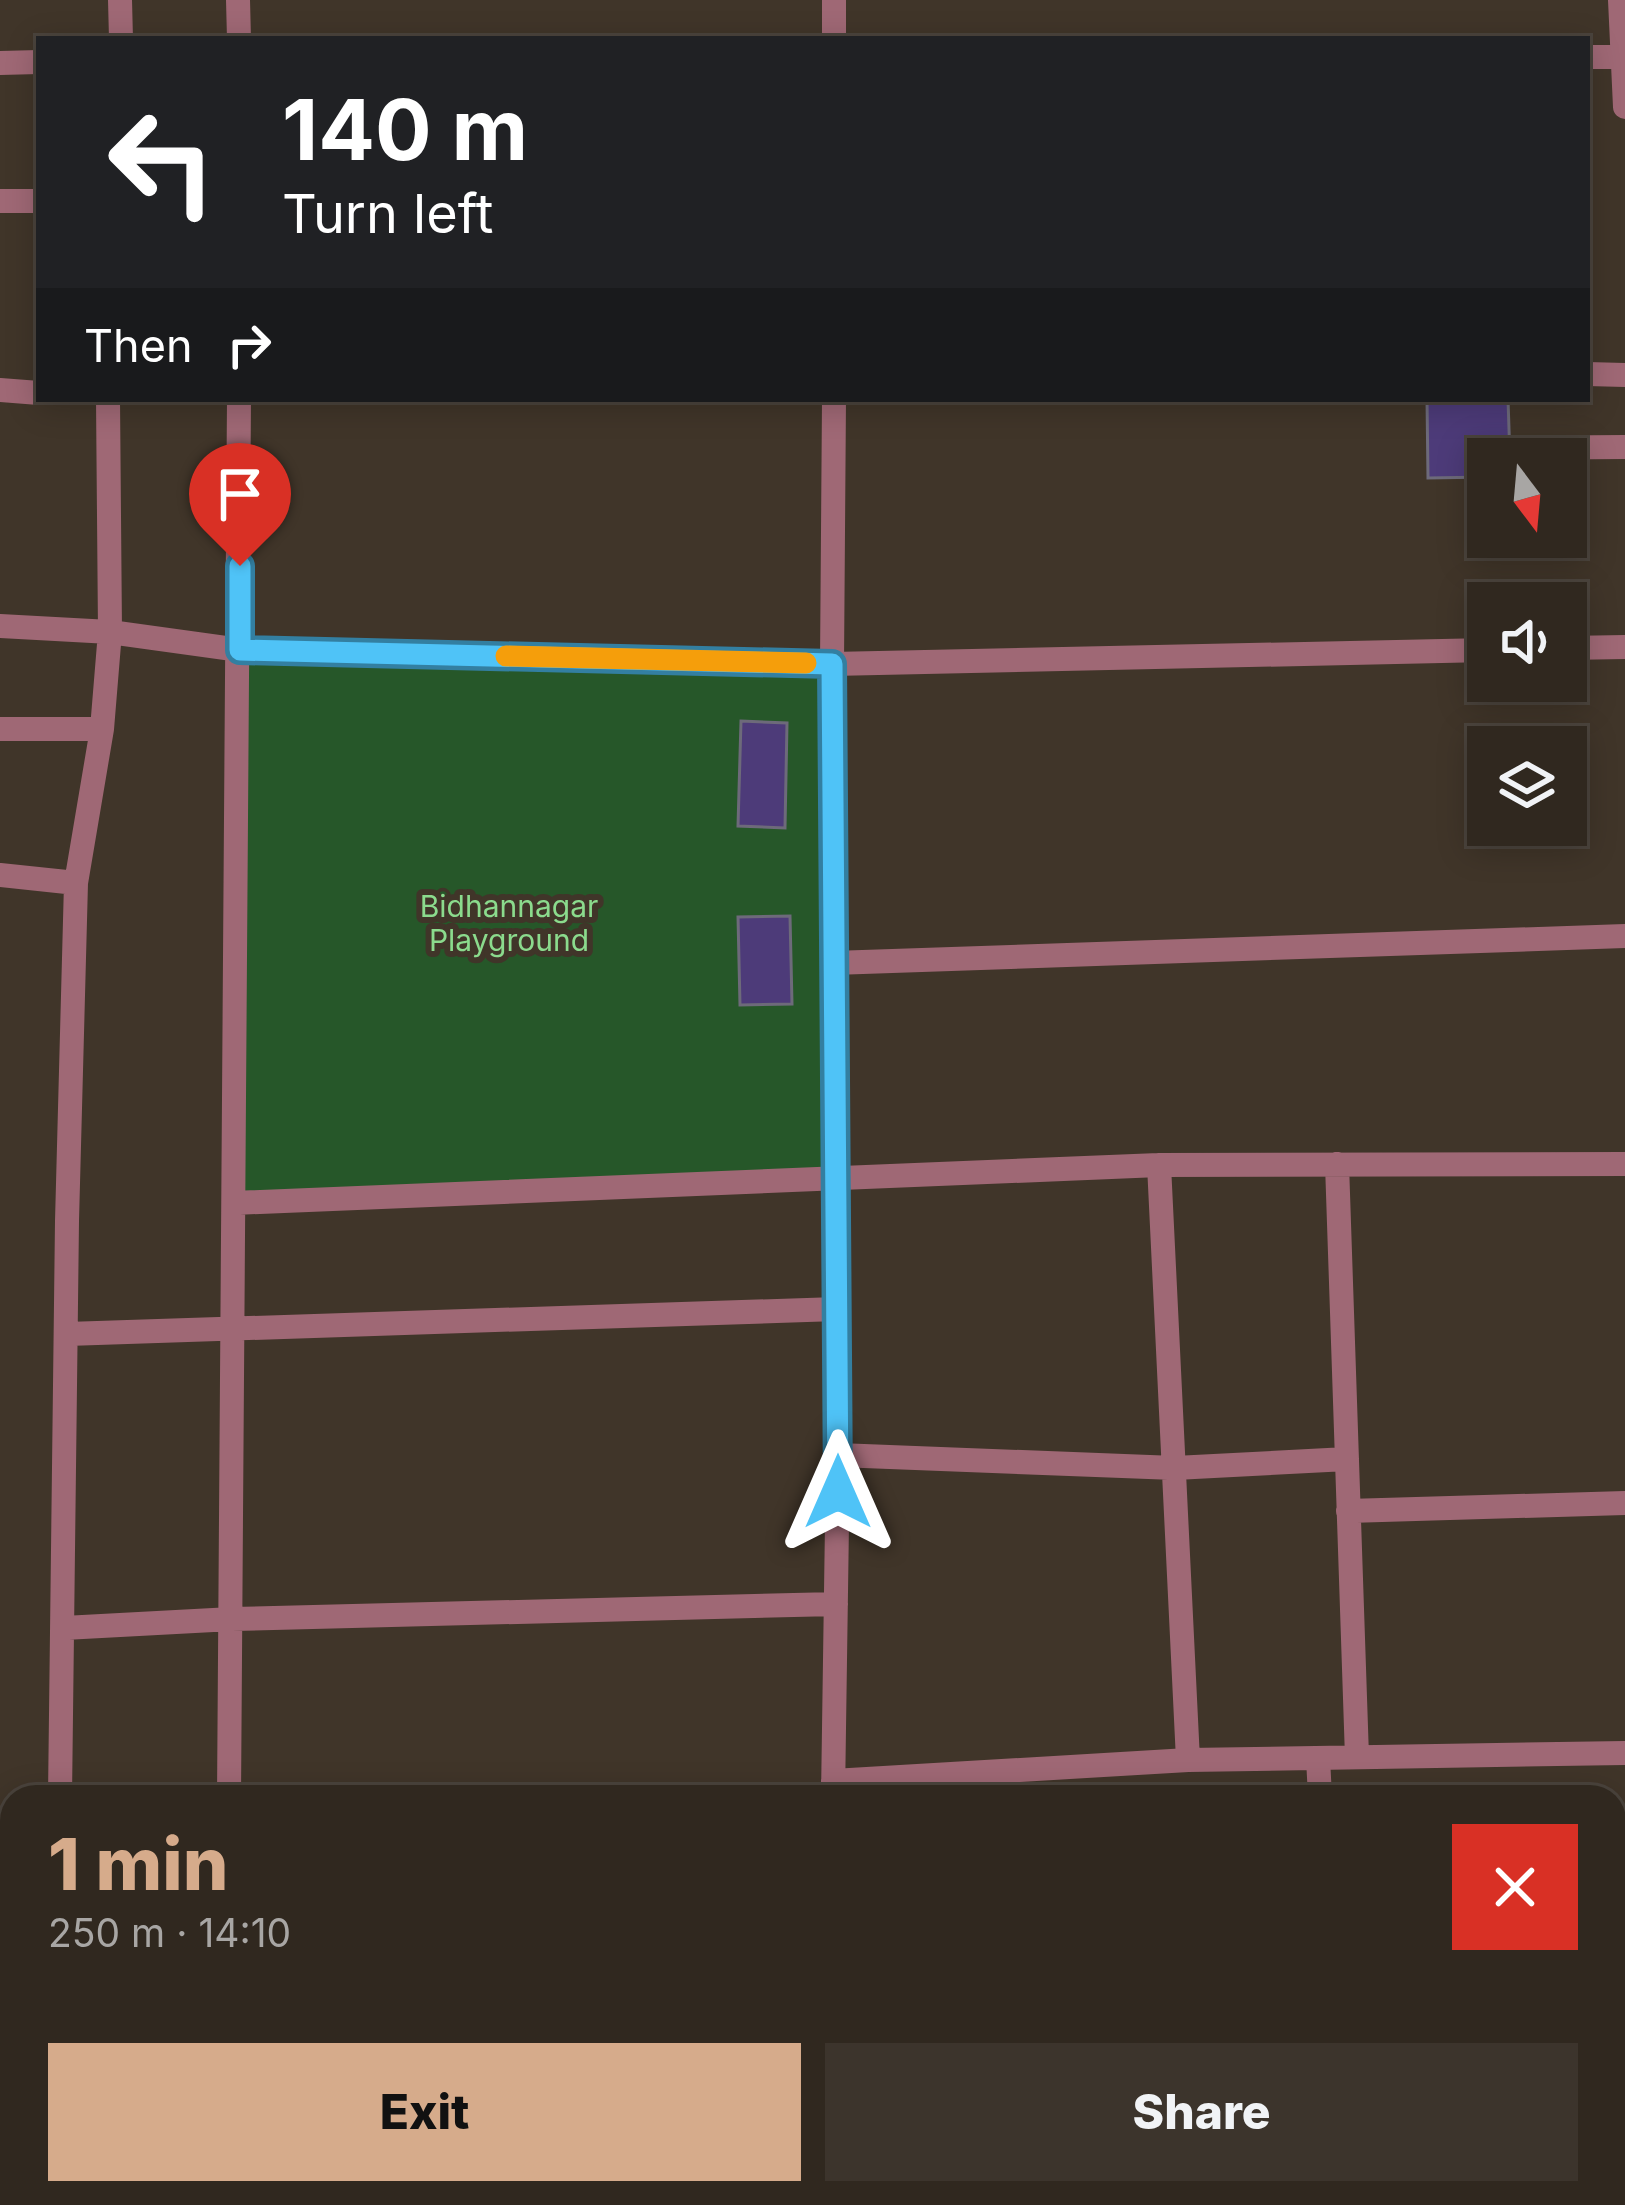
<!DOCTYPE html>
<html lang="en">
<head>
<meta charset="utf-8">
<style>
  :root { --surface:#30281f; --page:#3c342c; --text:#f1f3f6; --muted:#a8a6a4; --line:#4b443d; --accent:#d6ab8b }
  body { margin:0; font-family:Inter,sans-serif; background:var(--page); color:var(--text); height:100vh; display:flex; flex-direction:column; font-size:45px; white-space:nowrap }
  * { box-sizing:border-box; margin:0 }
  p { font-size:39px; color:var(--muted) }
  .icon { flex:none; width:66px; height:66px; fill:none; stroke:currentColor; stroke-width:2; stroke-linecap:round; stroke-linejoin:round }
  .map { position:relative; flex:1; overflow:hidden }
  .sheet { position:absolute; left:0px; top:1785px; width:1626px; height:420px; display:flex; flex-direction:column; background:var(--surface); border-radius:36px 36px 0 0; box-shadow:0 6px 30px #0003,0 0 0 3px var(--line) }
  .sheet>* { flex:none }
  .top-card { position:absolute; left:36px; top:36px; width:1554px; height:366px; border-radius:0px; box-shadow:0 6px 30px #0003,0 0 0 3px var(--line); background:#202124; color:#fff; overflow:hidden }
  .needle { width:78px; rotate:164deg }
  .buttons { position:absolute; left:1467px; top:438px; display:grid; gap:24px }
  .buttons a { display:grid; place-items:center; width:120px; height:120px; border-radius:0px; background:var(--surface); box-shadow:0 6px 30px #0003,0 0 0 3px var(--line); font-size:60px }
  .pin { position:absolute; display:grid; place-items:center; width:102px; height:102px; color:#fff; margin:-123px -51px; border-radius:50% 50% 50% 0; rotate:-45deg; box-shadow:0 0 12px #0007 }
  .pin .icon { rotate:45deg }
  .me { position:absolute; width:132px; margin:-66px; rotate:0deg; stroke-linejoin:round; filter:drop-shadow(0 0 9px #0008) }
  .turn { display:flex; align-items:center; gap:42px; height:252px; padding:0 48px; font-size:54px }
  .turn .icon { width:156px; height:156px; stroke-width:2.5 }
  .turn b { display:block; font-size:84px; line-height:102px }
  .then { display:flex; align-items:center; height:114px; padding:0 48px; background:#0003; gap:24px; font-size:45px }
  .round { display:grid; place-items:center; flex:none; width:126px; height:126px; border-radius:0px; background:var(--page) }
  .summary { display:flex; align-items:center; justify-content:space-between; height:204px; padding:0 48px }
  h1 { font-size:72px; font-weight:800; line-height:90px; color:var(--accent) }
  .action { display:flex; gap:24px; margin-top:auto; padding:24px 48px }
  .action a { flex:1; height:138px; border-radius:0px; background:var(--accent); color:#111; font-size:48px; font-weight:800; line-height:138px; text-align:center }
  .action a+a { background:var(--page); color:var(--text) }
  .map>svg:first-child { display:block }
  .green { fill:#265729 }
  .building { fill:#4d3b79; stroke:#6d6a7a; stroke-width:3 }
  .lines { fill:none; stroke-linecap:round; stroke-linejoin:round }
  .minor { stroke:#9f6875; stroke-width:24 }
  .route-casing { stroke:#337fa1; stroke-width:30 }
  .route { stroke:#4fc3f7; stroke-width:21 }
  .slow { stroke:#f59e0b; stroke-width:21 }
  .labels { text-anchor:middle; stroke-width:12; stroke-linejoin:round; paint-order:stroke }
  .park-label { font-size:30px; fill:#8bdb8d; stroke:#403529 }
</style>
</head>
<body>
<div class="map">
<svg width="1625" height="2205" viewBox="0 0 1625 2205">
  <rect width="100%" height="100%" fill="#403529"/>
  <!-- green -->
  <path class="green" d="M240,650L832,664L835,1178L234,1203Z"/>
  <!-- building -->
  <path class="building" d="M1427,399H1508L1510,459H1488V477L1428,478Z
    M741,721L787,723L785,828L738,826Z
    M790,916L792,1004L740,1005L738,917Z"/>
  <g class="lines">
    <!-- minor -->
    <path class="minor" d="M120,0L121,39
      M238,0L239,39
      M834,0V39
      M1620,0L1625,107
      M1587,57H1623
      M0,63L39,62
      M0,201H39
      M1587,374L1625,375
      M0,390L39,393
      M1509,448L1625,447
      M0,626L110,632L240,650L832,664L1488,650
      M1566,648L1625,647
      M0,729H102
      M0,875L76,883
      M833,963L1625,936
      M1337,1164L1357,1757
      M1159,1165L1188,1760
      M234,1203L1159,1165L1625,1164
      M67,1334L837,1309
      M838,1455L1175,1468L1347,1459
      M1348,1511L1625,1503
      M64,1628L232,1619L836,1604
      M1318,1758L1320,1797
      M833,1781L1188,1760L1625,1753
      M60,1797L67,1221L76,883L102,729L110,632L108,399
      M229,1797L239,399
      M833,1797L838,1455L832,664L834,399
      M1614,2098L1625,2097
      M0,2190L40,2205
      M235,2193V2205
      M838,2193V2205
      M282,2205L419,2193
      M1010,2205L1023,2193
      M1341,2205L1347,2193"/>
  </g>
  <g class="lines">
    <!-- route casing -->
    <g class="route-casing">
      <path id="route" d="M240,566V650L832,664L838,1492"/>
    </g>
    <!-- route -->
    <use href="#route" class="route"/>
    <!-- slow -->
    <path class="slow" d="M506,656L806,663"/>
  </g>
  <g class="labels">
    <!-- park labels -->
    <g class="park-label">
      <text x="509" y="917">Bidhannagar<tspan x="509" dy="34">Playground</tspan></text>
    </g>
  </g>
</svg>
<div class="buttons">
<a><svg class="needle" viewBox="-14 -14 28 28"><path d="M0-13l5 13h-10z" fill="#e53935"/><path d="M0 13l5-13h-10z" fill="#a8a6a4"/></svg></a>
<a><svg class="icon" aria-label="sound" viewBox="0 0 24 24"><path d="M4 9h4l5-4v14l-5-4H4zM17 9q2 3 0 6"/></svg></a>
<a><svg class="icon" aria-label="layers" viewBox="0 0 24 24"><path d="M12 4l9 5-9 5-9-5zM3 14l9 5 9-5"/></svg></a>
</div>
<div class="pin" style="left:240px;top:566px;background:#d93025"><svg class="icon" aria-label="arrive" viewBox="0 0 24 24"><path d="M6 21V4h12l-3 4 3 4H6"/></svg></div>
<svg class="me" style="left:838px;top:1492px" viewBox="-20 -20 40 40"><path d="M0-17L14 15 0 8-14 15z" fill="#4fc3f7" stroke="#fff" stroke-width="4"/></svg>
<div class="top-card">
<div class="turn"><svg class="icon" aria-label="left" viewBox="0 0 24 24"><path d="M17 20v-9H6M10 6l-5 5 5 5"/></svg><div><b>140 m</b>Turn left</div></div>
<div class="then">Then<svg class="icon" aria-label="right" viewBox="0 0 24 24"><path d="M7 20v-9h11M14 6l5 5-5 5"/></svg></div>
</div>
<section class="sheet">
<div class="summary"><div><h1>1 min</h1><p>250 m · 14:10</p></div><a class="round" style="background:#d93025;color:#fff"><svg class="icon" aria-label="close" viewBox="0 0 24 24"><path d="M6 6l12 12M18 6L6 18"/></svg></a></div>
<div class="action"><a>Exit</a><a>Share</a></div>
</section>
</div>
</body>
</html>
